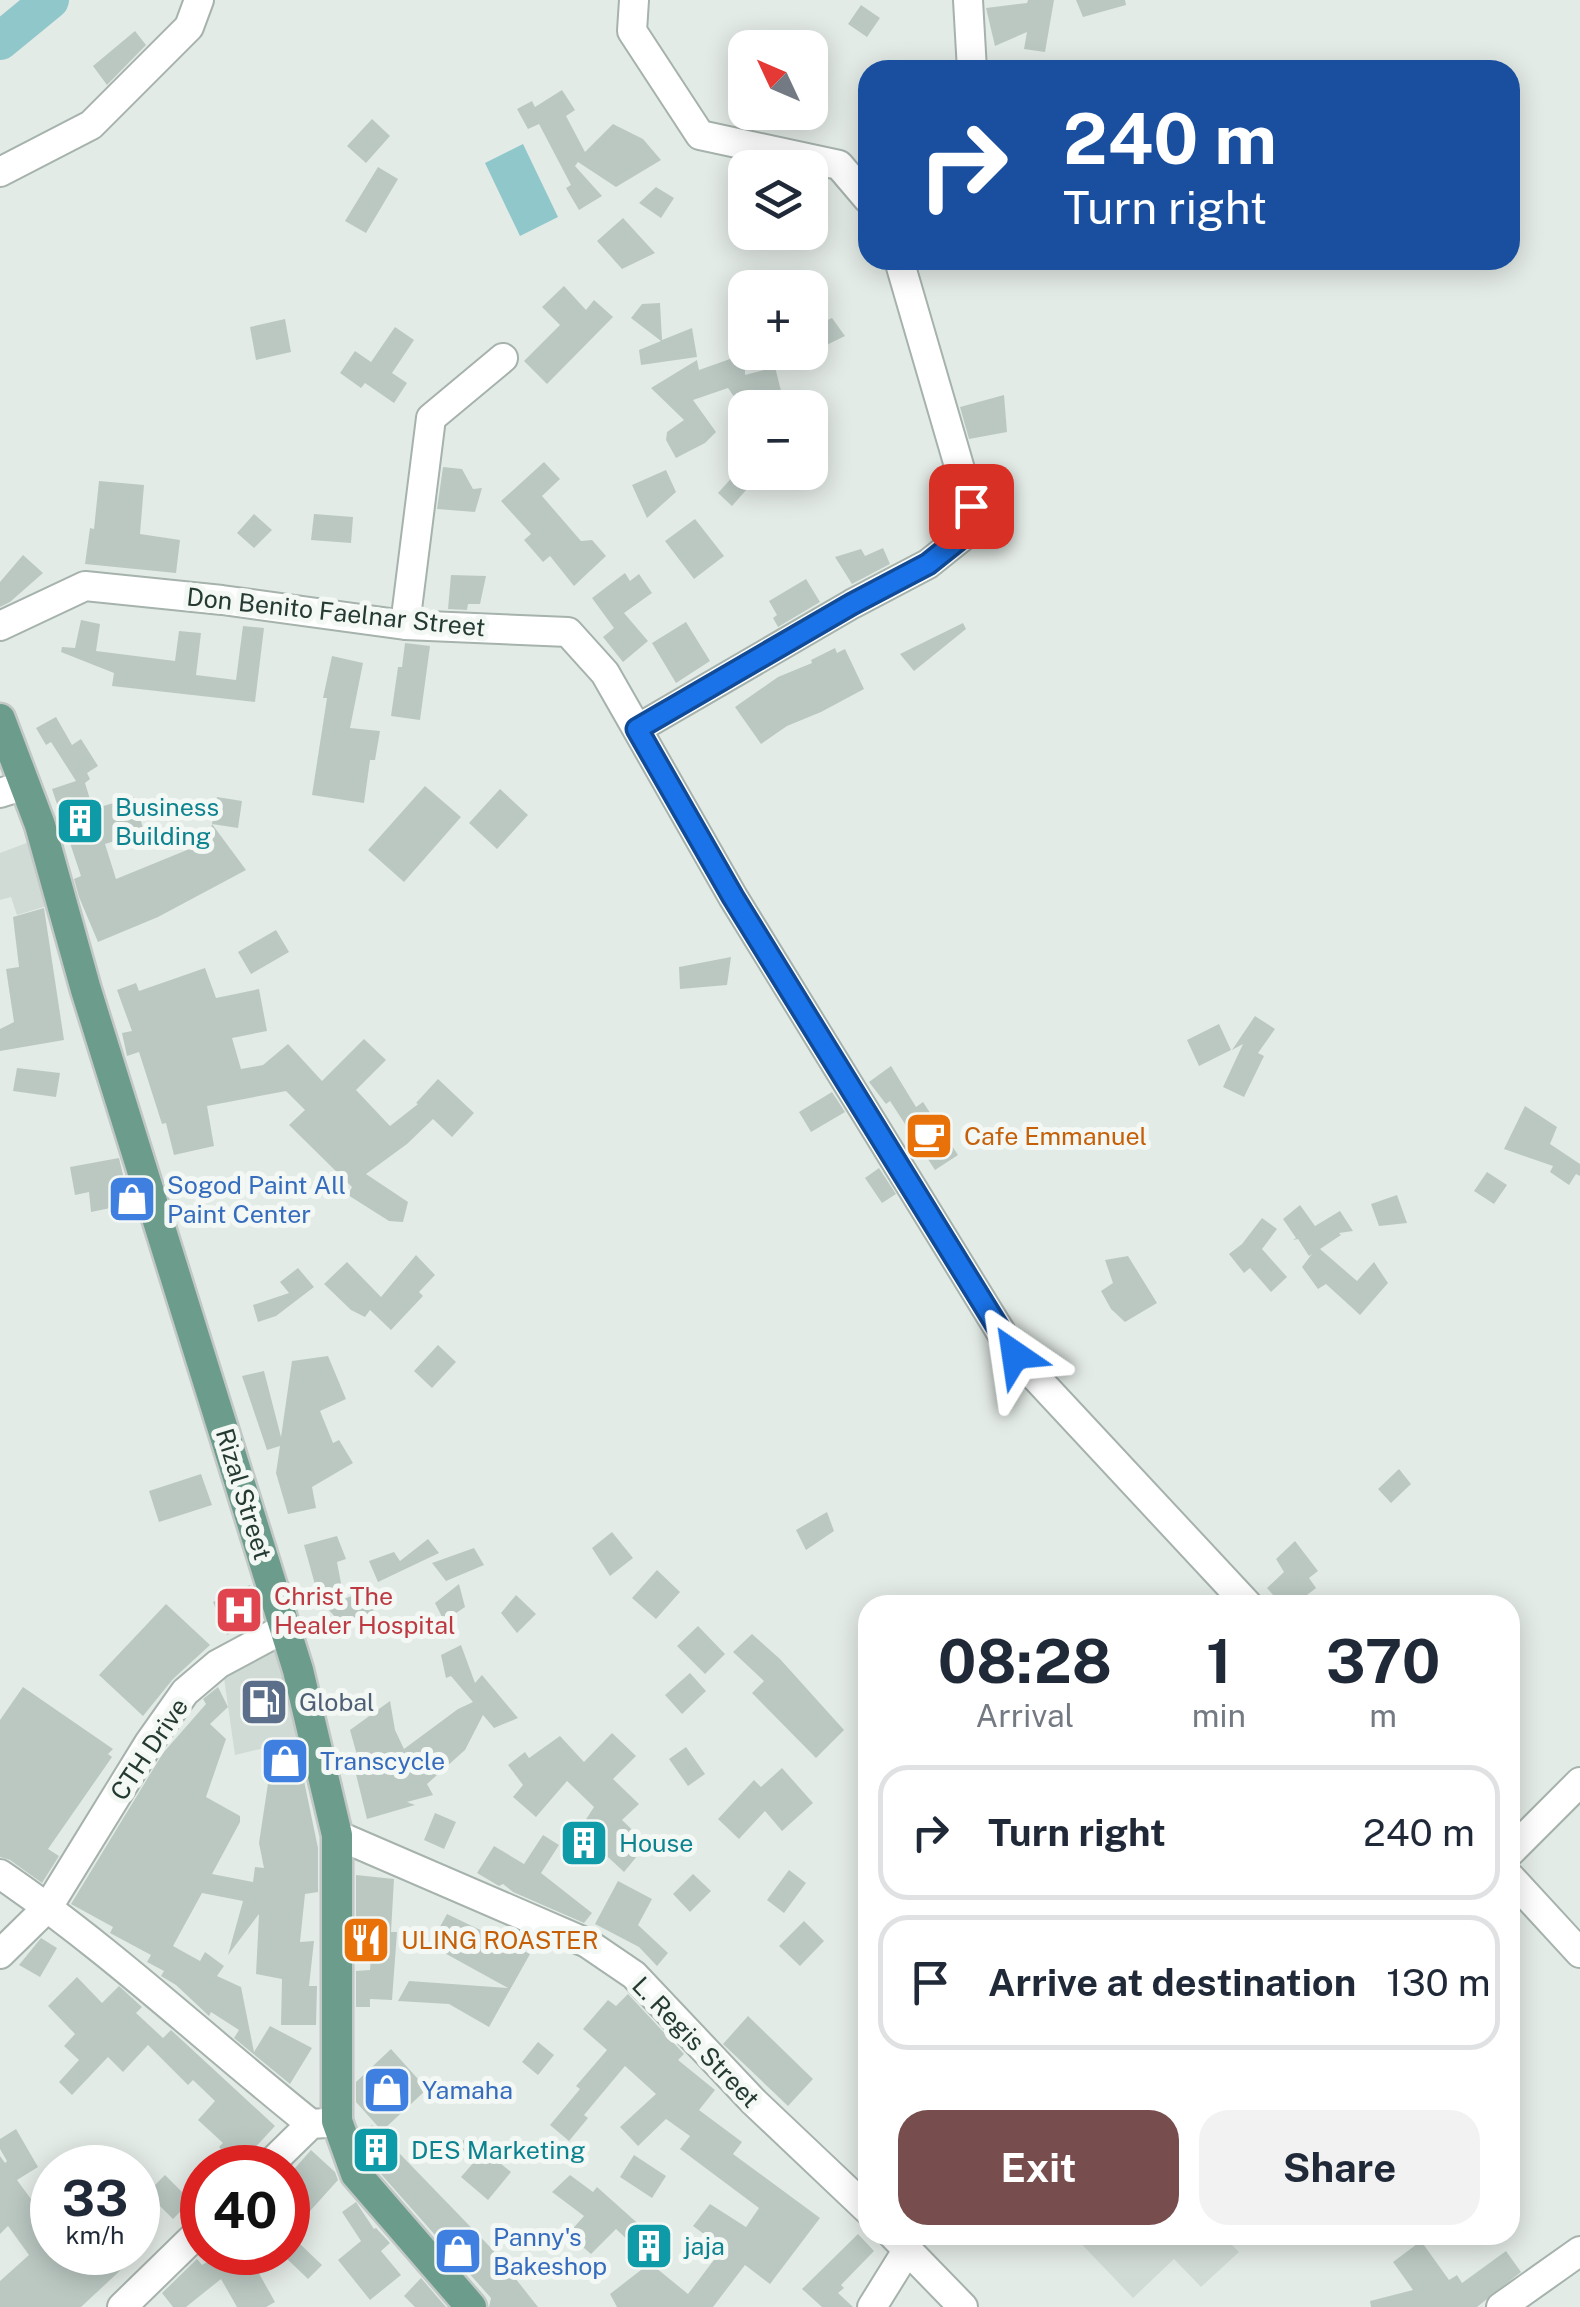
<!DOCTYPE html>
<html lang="en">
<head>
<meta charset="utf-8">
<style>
  :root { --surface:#fff; --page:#f2f2f3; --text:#1f2937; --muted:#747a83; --line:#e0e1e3; --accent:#774d4d }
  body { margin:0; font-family:"Public Sans",sans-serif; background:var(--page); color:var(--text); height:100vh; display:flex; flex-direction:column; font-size:38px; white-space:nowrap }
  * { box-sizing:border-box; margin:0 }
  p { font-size:32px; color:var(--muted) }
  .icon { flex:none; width:55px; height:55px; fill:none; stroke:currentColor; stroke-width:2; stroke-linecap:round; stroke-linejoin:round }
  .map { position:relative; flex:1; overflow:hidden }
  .panel { position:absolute; left:858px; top:1595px; width:662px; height:650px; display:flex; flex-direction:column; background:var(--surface); border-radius:30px; box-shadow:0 5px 25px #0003 }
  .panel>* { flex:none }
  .guide { position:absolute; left:858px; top:60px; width:662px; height:210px; border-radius:30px; box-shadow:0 5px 25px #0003; background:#1a4fa0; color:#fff; overflow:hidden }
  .needle { width:65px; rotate:314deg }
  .fabs { position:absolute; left:728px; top:30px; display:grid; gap:20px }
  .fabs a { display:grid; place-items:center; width:100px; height:100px; border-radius:20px; background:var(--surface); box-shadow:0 5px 25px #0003; font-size:50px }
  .speed { position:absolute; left:30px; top:2145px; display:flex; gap:20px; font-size:50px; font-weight:700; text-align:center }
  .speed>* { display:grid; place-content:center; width:130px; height:130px; border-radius:50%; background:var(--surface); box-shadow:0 5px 25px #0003; line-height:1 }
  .speed small { font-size:25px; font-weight:400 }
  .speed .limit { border:15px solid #d22; background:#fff; color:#111 }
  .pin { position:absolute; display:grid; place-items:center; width:85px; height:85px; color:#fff; margin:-42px; border-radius:20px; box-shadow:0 5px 15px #0006 }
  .me { position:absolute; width:110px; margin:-55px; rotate:328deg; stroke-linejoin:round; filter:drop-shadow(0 0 8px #0008) }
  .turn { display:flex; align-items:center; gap:35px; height:210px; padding:0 40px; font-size:45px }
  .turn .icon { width:130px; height:130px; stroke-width:2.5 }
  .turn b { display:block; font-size:70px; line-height:85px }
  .eta { display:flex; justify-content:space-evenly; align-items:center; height:170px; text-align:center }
  .eta b { font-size:60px; font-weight:700; line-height:70px }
  .primary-button { display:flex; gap:20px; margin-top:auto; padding:20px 40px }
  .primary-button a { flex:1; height:115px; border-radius:30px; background:var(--accent); color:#fff; font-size:40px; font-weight:700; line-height:115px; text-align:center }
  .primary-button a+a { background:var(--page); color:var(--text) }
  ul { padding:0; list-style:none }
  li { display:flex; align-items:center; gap:30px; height:135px; margin:0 20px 15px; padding:0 20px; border:5px solid var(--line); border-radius:30px }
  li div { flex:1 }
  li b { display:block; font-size:38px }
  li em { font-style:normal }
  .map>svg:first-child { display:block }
  .built { fill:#d1dbd5 }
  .water { fill:#90c7ca }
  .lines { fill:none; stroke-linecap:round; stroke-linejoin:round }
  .river { stroke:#90c7ca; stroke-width:38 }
  .building { fill:#bbc8c2 }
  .minor-casing { stroke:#a6b2ac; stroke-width:32 }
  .major-casing { stroke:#c2c8c6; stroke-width:35 }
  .minor { stroke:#fff; stroke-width:28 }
  .major { stroke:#6c9c8b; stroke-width:30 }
  .route-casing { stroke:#114b97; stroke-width:25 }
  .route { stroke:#1a73e8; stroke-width:18 }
  .labels { text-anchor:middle; stroke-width:10; stroke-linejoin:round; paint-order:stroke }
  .street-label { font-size:25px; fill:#243a32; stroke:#f3f8f5 }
  .culture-label { font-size:25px; fill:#0d838f; stroke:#f3f8f5; text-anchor:start }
  .food-label { font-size:25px; fill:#c56008; stroke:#f3f8f5; text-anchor:start }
  .shop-label { font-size:25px; fill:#366cbe; stroke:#f3f8f5; text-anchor:start }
  .health-label { font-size:25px; fill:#be3a42; stroke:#f3f8f5; text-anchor:start }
  .service-label { font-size:25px; fill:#4e5e75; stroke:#f3f8f5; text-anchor:start }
</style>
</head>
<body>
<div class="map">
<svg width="1580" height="2307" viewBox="0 0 1580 2307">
  <rect width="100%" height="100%" fill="#e3ebe6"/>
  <!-- built -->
  <path class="built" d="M29,842L50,905L17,915L11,897L0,900V853Z
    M283,1646L299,1740L235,1755L223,1671Z
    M1073,2235H1222L1239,2252L1201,2287L1174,2259L1133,2298Z"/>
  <!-- water -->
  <path class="water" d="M523,144L558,217L520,236L485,163Z"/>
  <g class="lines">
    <!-- river -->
    <path class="river" d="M0,41L50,0"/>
  </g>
  <!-- building -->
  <path class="building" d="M1028,0H1054L1045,52L1024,49L1027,32L995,46L986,8L1027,3Z
    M1076,0H1125L1126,5L1083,17Z
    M861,5L880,18L867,37L848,24Z
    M135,31L146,45L107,85L93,66Z
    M562,90L575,110L566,116L585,152L613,124L643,139L661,160L616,187L578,162L575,166L602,196L579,210L566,188L571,185L539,124L528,129L517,109L532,101L535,107Z
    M372,119L390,136L366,163L347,146Z
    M378,167L398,179L366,233L345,221Z
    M656,187L674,198L661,218L639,203Z
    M623,218L655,253L622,269L597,241Z
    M564,286L586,310L594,300L613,317L547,384L524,361L560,325L542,307Z
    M730,298H745V375L775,367L781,391L758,408H742L728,388L693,400L716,432L705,443L676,458L666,440L667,432L684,420L651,388L697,360L699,370L730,359Z
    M660,303L662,340L692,328L697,357L641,365L639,350L661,341L631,318L642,304Z
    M832,318L845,336L810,353V328Z
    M285,319L291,352L256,360L250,327Z
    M395,327L414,340L392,373L407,383L394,403L365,383L361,388L340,373L355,351L371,362Z
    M1004,395L1007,432L969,439L960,407Z
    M544,462L560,479L542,496L581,541L592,540L606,556L574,586L550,556L543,562L524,540L531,534L501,501Z
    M443,467L462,469L473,489L482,488L475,512L437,509Z
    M666,470L676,492L647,518L632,485Z
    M737,472H762L732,506L718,493Z
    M99,481L144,485L140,534L180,540L176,573L85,564L90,528L94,529Z
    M254,514L272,530L254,548L237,533Z
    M314,514L353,517L351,543L311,540Z
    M695,519L724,556L694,579L665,541Z
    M883,548L890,564L852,584L835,557L861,549L865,556Z
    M23,555L43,573L10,602L0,607V582Z
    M625,573L630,581L639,574L652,593L624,613L648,641L623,662L603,637L614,628L592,598Z
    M451,575L486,576L480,604H468L467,610L448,609Z
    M806,579L820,602L778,627L773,618L777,615L769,601Z
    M81,620L100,624L96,651L175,661L179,631L201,633L196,675L236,680L243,626L264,628L255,702L112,686L114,673L61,652L62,647L75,648Z
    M686,622L710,661L676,683L652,643Z
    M963,623L966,629L914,671L900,654Z
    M405,643L430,646L420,720L391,716L398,667H402Z
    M835,648L837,653L845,649L864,689L821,712L787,726L761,744L735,707L778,677L812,663L811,660Z
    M332,656L363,663L350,728L380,731L375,760H370L364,803L312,795L327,698H323Z
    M56,717L72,745L81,739L98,766L87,773L90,779L85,783L93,809L134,797L144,832L105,844L116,879L209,841L212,824L246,870L158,917L98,942L79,897L74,879L81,876L52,789L76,781L51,742L46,745L36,728Z
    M425,786L461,817L404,882L368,850Z
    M500,789L528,815L497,849L469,823Z
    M217,797L242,801L238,828L212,824Z
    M44,908L64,1040L0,1051V1029L14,1022L6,969L19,967L13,917Z
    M276,930L289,952L251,974L238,952Z
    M731,957L727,985L680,989L679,967Z
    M205,968L216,998L259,989L267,1031L232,1038L241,1069L263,1065L288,1044L322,1081L364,1039L386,1060L356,1090L390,1126L418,1104L416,1103L438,1079L474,1113L452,1137L433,1119L407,1144L366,1174L408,1202L403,1222L389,1221L348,1195L352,1187L289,1125L305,1110L286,1091L207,1106L214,1146L174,1155L166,1123L162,1124L139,1052L127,1056L122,1033L132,1031L117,990L136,983L139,991Z
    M1255,1016L1275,1029L1258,1053L1264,1056L1244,1097L1223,1087L1243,1044L1232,1050Z
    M1219,1024L1231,1050L1199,1066L1187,1040Z
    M891,1066L916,1107L923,1102L958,1155L935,1170L890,1101L886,1104L869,1082Z
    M17,1068L60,1073L56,1097L13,1091Z
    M832,1092L845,1112L811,1132L799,1112Z
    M1525,1106L1557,1127L1550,1144L1580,1164V1176L1576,1174L1569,1185L1550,1172L1553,1166L1504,1149Z
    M119,1158L130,1204L91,1212L89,1192L75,1195L70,1167Z
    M879,1168L896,1194L882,1203L865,1178Z
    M1487,1172L1507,1185L1494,1204L1474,1191Z
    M1397,1195L1407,1223L1379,1226L1371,1204Z
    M1300,1205L1315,1226L1340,1211L1353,1231L1339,1233L1341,1235L1320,1249L1357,1281L1374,1262L1388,1283L1360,1315L1326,1284L1318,1289L1302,1267L1312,1254L1309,1256L1298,1239L1293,1240L1296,1238L1283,1219Z
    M1262,1218L1277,1229L1262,1249L1287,1277L1271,1292L1250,1268L1244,1273L1229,1254L1242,1244Z
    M416,1255L435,1275L419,1292L423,1296L391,1330L370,1310L365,1317L351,1310L324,1284L347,1262L381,1297Z
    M1128,1256L1157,1303L1125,1322L1111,1309L1101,1291L1113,1283L1105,1260Z
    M298,1268L314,1287L276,1316L258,1322L253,1305L289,1293L280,1282Z
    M438,1345L456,1362L432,1388L414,1371Z
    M328,1356L346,1399L320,1411L333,1443L339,1440L353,1463L312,1487L316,1508L288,1514L276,1473L280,1446L267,1450L242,1376L264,1371L281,1437L292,1361Z
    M1399,1469L1411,1484L1391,1503L1378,1489Z
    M201,1474L212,1505L159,1522L149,1491Z
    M827,1512L834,1531L806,1550L796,1530Z
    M612,1532L633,1558L610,1576L592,1548Z
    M337,1536L346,1559L337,1562L344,1599L370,1589L382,1605L345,1628L319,1599L304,1545Z
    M428,1539L439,1553L378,1582L369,1561L394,1552L400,1561Z
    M1295,1541L1318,1571L1309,1578L1316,1588L1298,1602L1281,1604L1267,1588L1284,1572L1276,1559Z
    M474,1548L484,1565L446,1581L432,1563Z
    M657,1570L680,1592L656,1619L632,1598Z
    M459,1584L465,1607L444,1621L435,1603Z
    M250,1585L262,1619L227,1635L213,1602Z
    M516,1595L536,1614L517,1633L501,1613Z
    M166,1604L210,1645L173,1679L143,1716L99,1675Z
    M698,1626L725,1654L705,1674L677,1646Z
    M752,1634L780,1659L844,1730L816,1758L752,1693L764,1681L733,1652Z
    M461,1645L475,1683L482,1675L518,1718L494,1728L483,1715L465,1750L427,1784L433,1795L407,1802L415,1805L367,1819L352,1758L357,1755L350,1730L390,1701L395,1730L404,1749L458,1709L473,1702L451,1676L446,1678L441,1655Z
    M690,1673L706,1691L682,1714L665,1695Z
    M275,1680L280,1722L254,1725L249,1681Z
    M23,1687L113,1749L108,1754L112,1757L48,1849L59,1856L42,1883L10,1860L0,1857V1720Z
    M218,1687L228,1707L210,1724L226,1739L206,1797L240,1816V1822L212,1874L253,1882L255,1867L264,1868L259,1843L272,1757L298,1752L318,1848V1892L305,1894L300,1942L314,1941L309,1986H317L316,2025H281L282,1979L256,1974L259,1914L228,1955L243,1901L202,1893L173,1946L200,1961L205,1952L224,1966L217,1976L241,1987L254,2052L270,2026L312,2048L290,2084L234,2038L239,2030L211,2012L209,2016L176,1985L161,1976L164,1971L147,1962L151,1955L110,1933L113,1927L71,1904L163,1753L206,1704L203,1699Z
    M612,1733L636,1756L613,1779L639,1804L622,1820L647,1844L624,1872L596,1846L585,1862L566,1850L594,1807L567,1781L536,1817L513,1797L523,1785L508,1765L525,1752L529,1758L560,1736L584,1762Z
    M686,1747L705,1774L688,1786L669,1759Z
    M782,1768L813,1803L782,1831L765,1811L739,1839L718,1819L754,1780L761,1787Z
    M435,1813L456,1822L444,1849L424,1840Z
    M543,1835L559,1845L541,1873L592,1913L584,1923L513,1892L503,1884L499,1886L477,1873L494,1846L524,1864Z
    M789,1870L806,1883L784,1913L767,1900Z
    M693,1874L711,1891L690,1912L673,1894Z
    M356,1875L394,1879L391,1932H397L392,2000L370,1999V2007H356V1971L370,1970L373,1924L356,1923Z
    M618,1881L652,1899L638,1925L668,1953L657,1966L639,1947L595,1924Z
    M447,1914L530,1954L489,2027L449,2004L398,2001L409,1981L508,1988L430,1945Z
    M804,1921L824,1941L800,1966L779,1946Z
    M41,1938L57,1948L40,1977L19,1965Z
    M77,1977L102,2003L119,1986L142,2007L136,2013L163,2038L171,2030L275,2126L238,2166L219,2147L223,2143L198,2120L215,2101L193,2080L188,2085L148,2045L123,2072L108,2057L72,2095L59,2082L79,2060L64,2046L75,2034L48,2006Z
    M628,1994L684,2054L678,2060L715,2090L699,2110L742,2142L733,2154L820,2218L770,2284L745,2265L713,2307H617L610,2294L650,2263L688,2294L723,2248L693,2226L710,2204L746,2227L759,2208L680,2149L690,2136L666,2119L638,2146L620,2127L656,2094L625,2066L584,2115L588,2118L569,2141L550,2125L580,2089L576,2086L607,2050L583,2029L608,2000L616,2006Z
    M748,2016L813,2079L788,2106L723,2044Z
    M538,2042L554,2055L538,2075L522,2062Z
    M391,2049L427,2089L382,2131L356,2102V2082Z
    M372,2125L492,2249L538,2307H489L491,2298L372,2164L362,2135Z
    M16,2129L38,2167L17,2180L39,2210L52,2199V2252H140L81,2307H0V2281L29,2255L8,2226L0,2234V2156L5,2163L7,2161L0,2149V2139Z
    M467,2136L511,2172L488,2200L461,2177L474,2162L457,2148Z
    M311,2150L335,2172L338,2180L301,2221L288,2209V2176Z
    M634,2155L666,2176L652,2198L620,2177Z
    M165,2175L191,2201L173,2219L147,2193Z
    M570,2175L593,2192L597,2187L662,2245L649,2260L616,2229L591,2254L568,2234L584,2216L552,2192Z
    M356,2202L374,2229L376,2228L390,2243L381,2251L401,2275L370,2300L338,2260L361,2241L342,2212Z
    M858,2234L874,2251L841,2285L844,2288L838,2293L853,2307H822L802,2289Z
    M1421,2241L1449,2280L1457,2275L1462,2283L1506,2251L1521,2272L1477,2307H1371L1370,2301L1413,2290L1393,2262Z
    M299,2243L322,2265L308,2279L285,2257Z
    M224,2252H247L275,2302L266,2307H237L221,2279L186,2307H173L162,2293L197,2259L202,2265Z
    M421,2278L446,2307H415L404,2296Z"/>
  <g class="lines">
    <!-- minor casing -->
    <g class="minor-casing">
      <path id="minor" d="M634,0L632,31L700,135L839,165L868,199
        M968,0L972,70
        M0,172L91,125L189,27L199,0
        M405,625L431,418L503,358
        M0,626L85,586L222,600L405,625L568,632L605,673L733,897L1015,1355L1248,1605
        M637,729L852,604L928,564L963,536L971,507L899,260
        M0,793L25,785
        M337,1835L587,1943L634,1975L754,2102L868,2210
        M1510,1852L1580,1782
        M0,1874C110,1949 207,2041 311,2124
        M1510,1877L1580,1953
        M0,1954L48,1907L149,1743L185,1692L218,1664L285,1628
        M266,2168L311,2124L326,2123
        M893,2235L963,2307
        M122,2307L202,2229
        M872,2307L908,2249
        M1501,2307L1580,2251"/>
    </g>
    <!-- major casing -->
    <g class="major-casing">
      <path id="major" d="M0,719L40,825L86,990L298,1670L337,1835V2121L356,2174L471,2307"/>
    </g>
    <!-- minor -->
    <use href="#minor" class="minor"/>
    <!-- major -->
    <use href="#major" class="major"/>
  </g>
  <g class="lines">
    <!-- route casing -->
    <g class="route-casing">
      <path id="route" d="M971,506L963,536L928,564L852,604L637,729L733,897L1015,1355"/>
    </g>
    <!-- route -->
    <use href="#route" class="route"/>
  </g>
  <!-- icons -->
  <defs>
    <g id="building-square" transform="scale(2.5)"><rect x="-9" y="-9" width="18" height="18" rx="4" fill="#0f9aa8" stroke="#f3f8f5"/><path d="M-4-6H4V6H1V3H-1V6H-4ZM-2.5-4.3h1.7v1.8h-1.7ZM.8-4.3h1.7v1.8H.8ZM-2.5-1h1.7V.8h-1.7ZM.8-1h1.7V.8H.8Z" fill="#fff"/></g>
    <g id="cafe-square" transform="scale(2.5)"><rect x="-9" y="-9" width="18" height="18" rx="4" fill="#e8710a" stroke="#f3f8f5"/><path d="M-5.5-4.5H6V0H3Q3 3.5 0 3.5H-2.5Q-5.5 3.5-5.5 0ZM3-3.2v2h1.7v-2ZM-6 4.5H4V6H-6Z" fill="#fff"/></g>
    <g id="shop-square" transform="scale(2.5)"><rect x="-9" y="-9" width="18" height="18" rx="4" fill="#3f7fe0" stroke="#f3f8f5"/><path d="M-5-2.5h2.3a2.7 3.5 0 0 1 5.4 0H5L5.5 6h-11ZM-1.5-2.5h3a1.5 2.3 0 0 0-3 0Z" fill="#fff"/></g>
    <g id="hospital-square" transform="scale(2.5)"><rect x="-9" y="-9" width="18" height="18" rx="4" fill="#e0444e" stroke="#f3f8f5"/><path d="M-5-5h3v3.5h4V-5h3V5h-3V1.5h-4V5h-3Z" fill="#fff"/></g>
    <g id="fuel-square" transform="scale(2.5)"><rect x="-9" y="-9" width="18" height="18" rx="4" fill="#5c6f8a" stroke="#f3f8f5"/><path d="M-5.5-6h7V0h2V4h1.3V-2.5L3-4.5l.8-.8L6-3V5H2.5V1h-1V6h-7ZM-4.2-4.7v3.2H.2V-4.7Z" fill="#fff"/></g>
    <g id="restaurant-square" transform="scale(2.5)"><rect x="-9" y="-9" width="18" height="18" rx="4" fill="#e8710a" stroke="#f3f8f5"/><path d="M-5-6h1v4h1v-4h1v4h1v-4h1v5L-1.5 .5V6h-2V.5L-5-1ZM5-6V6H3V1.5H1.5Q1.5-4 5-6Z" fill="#fff"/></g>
  </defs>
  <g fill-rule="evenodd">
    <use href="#building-square" x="80" y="821"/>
    <use href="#cafe-square" x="929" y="1136"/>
    <use href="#shop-square" x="132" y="1199"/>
    <use href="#hospital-square" x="239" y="1610"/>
    <use href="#fuel-square" x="264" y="1702"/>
    <use href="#shop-square" x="285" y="1761"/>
    <use href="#building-square" x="584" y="1843"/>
    <use href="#restaurant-square" x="366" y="1940"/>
    <use href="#shop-square" x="387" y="2090"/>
    <use href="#building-square" x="376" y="2150"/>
    <use href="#building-square" x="649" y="2246"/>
    <use href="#shop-square" x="458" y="2251"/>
  </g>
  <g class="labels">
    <!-- street labels -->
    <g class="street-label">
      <text transform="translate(336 612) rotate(6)" y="9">Don Benito Faelnar Street</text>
      <text transform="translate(244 1494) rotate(73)" y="9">Rizal Street</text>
      <text transform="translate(149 1749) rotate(-56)" y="9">CTH Drive</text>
      <text transform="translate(696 2042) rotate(46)" y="9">L. Regis Street</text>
    </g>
    <!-- culture labels -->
    <g class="culture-label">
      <text x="115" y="816">Business<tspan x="115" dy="29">Building</tspan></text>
      <text x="619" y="1852">House</text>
      <text x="411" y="2159">DES Marketing</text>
      <text x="684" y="2255">jaja</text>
    </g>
    <!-- food labels -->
    <g class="food-label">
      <text x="964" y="1145">Cafe Emmanuel</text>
      <text x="401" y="1949">ULING ROASTER</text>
    </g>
    <!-- shop labels -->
    <g class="shop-label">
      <text x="167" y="1194">Sogod Paint All<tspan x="167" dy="29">Paint Center</tspan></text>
      <text x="320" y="1770">Transcycle</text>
      <text x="422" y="2099">Yamaha</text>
      <text x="493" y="2246">Panny's<tspan x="493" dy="29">Bakeshop</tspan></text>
    </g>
    <!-- health labels -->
    <g class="health-label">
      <text x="274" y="1605">Christ The<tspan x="274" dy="29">Healer Hospital</tspan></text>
    </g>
    <!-- service labels -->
    <g class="service-label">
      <text x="299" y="1711">Global</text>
    </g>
  </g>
</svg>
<div class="fabs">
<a><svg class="needle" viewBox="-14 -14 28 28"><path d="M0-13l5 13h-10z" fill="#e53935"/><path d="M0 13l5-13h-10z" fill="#747a83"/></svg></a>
<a><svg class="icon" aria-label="layers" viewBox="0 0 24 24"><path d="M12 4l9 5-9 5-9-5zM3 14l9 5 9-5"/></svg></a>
<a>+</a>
<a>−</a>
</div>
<div class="speed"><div>33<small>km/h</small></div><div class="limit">40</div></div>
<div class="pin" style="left:971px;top:506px;background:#d93025"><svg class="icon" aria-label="arrive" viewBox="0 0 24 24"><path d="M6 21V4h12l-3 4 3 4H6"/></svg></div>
<svg class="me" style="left:1015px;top:1355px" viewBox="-20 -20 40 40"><path d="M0-17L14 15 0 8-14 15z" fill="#1a73e8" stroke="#fff" stroke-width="4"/></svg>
<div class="guide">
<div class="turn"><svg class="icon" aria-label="right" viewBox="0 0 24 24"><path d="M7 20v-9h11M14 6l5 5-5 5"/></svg><div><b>240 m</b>Turn right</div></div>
</div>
<section class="panel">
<div class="eta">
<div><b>08:28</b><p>Arrival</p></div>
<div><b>1</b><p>min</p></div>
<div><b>370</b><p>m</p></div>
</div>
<ul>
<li><svg class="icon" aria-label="right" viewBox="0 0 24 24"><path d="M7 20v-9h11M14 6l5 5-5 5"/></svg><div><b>Turn right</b></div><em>240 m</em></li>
<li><svg class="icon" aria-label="arrive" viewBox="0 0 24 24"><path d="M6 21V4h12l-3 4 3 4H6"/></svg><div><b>Arrive at destination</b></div><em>130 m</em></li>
</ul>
<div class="primary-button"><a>Exit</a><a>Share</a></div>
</section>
</div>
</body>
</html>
